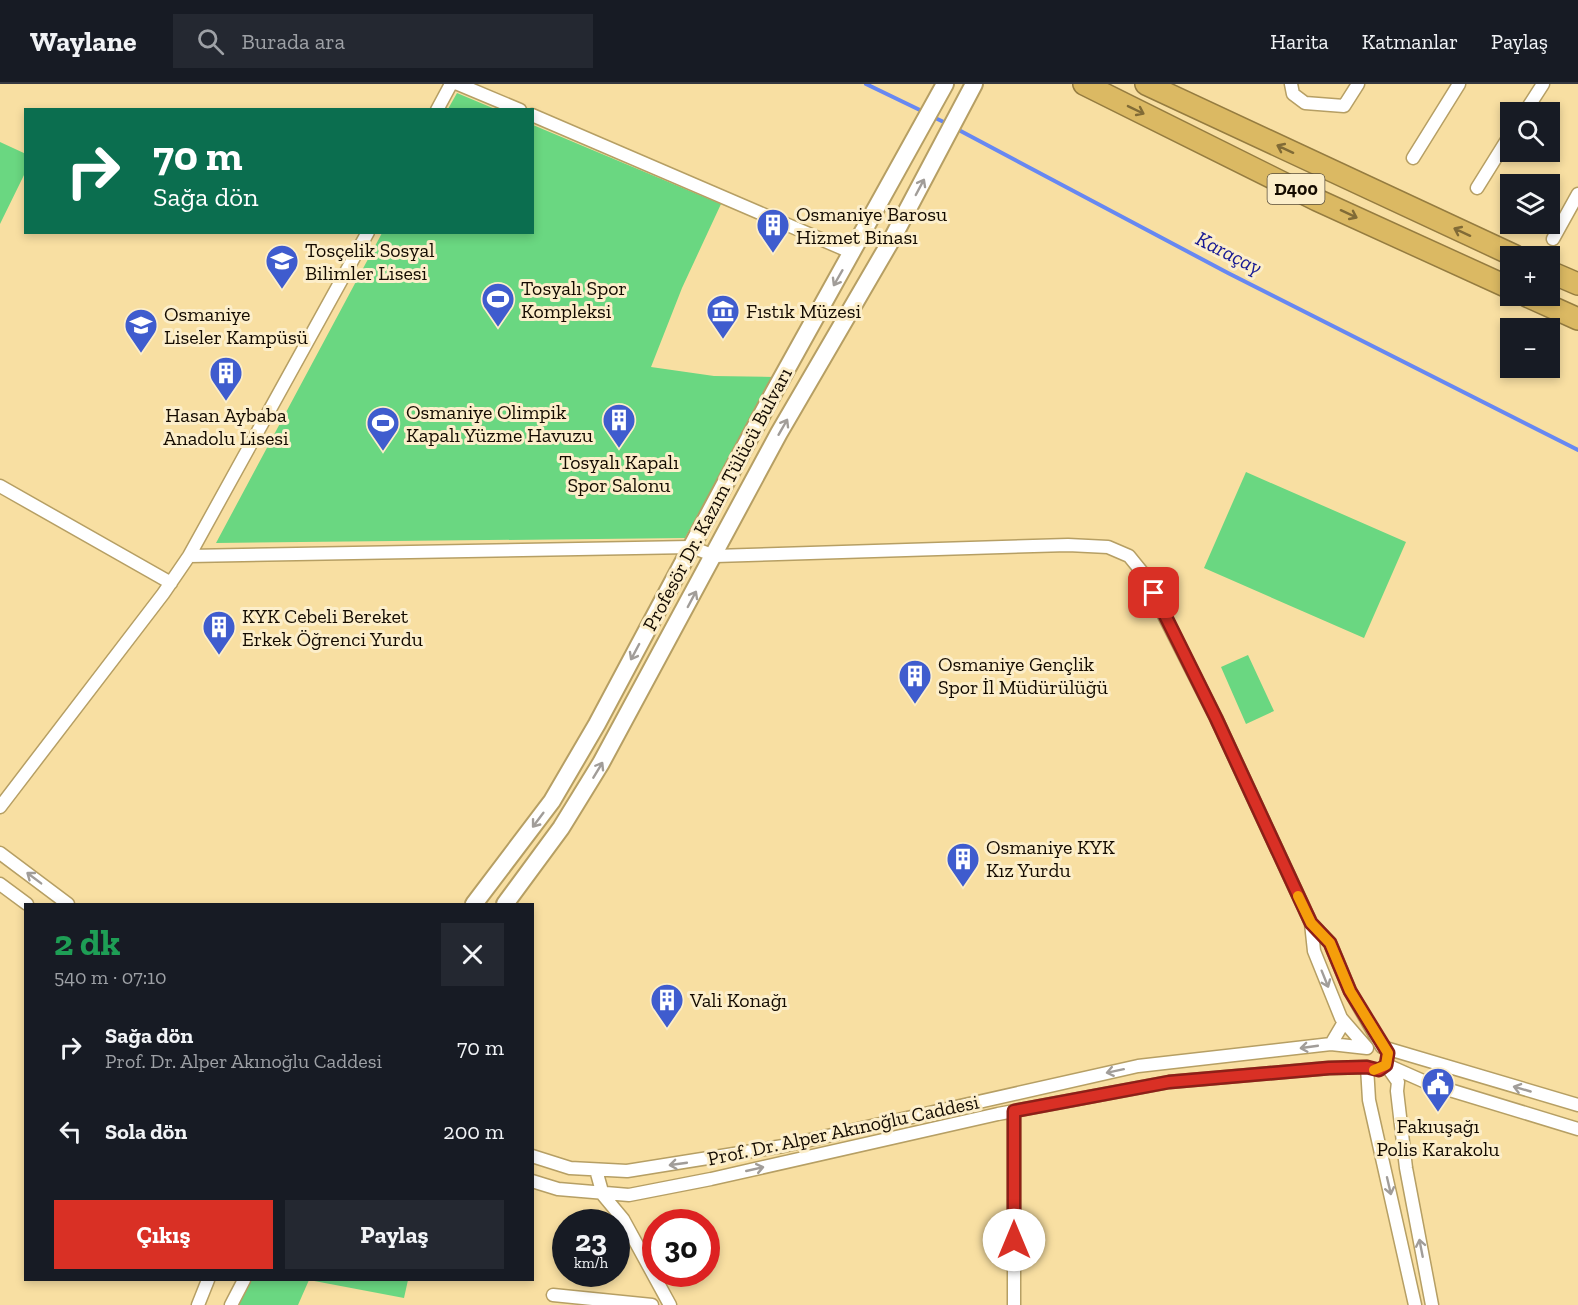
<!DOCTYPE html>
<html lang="tr">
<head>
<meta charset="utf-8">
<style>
  :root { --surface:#171b24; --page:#242831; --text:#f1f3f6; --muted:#9ea1a6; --line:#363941; --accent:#d93025 }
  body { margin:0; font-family:"Zilla Slab",serif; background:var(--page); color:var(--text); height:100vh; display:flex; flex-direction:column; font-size:22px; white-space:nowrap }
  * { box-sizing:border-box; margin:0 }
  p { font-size:20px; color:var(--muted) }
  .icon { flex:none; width:33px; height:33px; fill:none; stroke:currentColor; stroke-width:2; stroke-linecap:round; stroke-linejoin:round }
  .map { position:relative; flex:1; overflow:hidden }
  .side { position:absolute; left:24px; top:819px; width:510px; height:378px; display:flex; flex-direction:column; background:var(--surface); border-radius:0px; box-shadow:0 3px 9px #0003 }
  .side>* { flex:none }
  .guide { position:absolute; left:24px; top:24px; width:510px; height:126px; border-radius:0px; box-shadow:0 3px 9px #0003; background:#0b6e4f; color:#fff; overflow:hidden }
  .buttons { position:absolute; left:1500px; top:18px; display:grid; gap:12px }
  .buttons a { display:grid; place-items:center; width:60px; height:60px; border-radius:0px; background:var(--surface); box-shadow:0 3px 9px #0003; font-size:30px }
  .speed { position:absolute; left:552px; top:1125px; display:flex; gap:12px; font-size:30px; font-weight:700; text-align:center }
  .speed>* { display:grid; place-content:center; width:78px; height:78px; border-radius:50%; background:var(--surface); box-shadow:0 3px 9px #0003; line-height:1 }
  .speed small { font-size:15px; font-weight:400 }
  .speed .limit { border:9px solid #d22; background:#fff; color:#111 }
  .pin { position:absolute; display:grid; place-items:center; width:51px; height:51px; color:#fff; margin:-26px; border-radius:12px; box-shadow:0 3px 9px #0006 }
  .me { position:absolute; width:66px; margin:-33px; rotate:0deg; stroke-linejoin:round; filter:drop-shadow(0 0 4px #0008) }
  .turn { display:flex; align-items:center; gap:21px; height:126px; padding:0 30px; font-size:27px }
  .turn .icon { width:78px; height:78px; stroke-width:2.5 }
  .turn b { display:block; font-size:42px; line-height:51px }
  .round { display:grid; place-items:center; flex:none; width:63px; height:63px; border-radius:0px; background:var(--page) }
  .headline { display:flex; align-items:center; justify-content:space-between; height:102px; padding:0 30px }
  h1 { font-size:36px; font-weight:700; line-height:45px; color:#1e9e55 }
  .primary-button { display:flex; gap:12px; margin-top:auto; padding:12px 30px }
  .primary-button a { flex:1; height:69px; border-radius:0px; background:var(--accent); color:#fff; font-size:24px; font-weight:700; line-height:69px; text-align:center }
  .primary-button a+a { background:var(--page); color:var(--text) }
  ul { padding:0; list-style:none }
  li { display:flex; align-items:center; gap:18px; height:84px; padding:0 30px }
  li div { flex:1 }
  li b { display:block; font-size:22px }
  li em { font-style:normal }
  header { display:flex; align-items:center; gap:36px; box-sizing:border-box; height:84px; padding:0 30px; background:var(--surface); border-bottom:2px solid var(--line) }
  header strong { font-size:28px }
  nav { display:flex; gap:33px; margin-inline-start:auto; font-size:21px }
  .search { width:420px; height:54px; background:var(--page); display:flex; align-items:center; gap:15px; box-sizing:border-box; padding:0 21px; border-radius:0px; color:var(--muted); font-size:22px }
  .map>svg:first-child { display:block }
  .green { fill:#6ad781 }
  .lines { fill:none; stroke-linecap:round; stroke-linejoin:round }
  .stream { stroke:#6788f2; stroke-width:4 }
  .street-casing { stroke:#b69f64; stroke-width:15 }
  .secondary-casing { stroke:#b69f64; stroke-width:20 }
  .highway-casing { stroke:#957c40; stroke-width:24 }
  .street { stroke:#fff; stroke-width:12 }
  .secondary { stroke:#fff; stroke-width:16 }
  .highway { stroke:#dbb963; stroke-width:21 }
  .oneway { stroke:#816b36 }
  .oneway2 { stroke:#a19d99 }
  .route-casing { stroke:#8d1f18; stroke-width:15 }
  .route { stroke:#d93025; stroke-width:10 }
  .slow { stroke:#f59e0b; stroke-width:10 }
  .labels { text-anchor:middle; stroke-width:6; stroke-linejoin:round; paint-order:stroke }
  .shield { fill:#fceeca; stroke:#5a4f3d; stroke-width:1.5 }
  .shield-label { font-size:18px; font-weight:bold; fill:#140b00 }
  .poi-label { font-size:20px; fill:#140b00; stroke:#fceeca; text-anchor:start }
  .street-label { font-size:20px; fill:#140b00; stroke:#fceeca }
  .water-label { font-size:21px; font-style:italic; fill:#151794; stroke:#fceeca }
</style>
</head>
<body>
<header>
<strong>Waylane</strong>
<div class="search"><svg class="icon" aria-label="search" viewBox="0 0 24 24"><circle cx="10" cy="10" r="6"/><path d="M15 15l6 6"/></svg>Burada ara</div>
<nav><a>Harita</a><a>Katmanlar</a><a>Paylaş</a></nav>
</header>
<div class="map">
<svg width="1578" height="1221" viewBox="0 0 1578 1221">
  <rect width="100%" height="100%" fill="#f8dfa2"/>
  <!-- green -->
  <path class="green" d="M457,9L495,25H448Z
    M533,41L721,120L682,204L651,283L714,292L774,293L685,454L216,459L382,149L532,148Z
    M0,58L26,70L25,89L0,140Z
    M1246,388L1406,458L1364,554L1204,484Z
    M1248,571L1274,627L1246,640L1221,583Z
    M244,1196H408L404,1214L309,1196L298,1221H231Z"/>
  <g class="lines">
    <!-- stream -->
    <path class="stream" d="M866,0L924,28
      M931,32L948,40
      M955,44L1228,189L1578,366"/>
    <!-- street casing -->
    <g class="street-casing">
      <path id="street" d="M458,0L520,26
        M1291,0L1293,10L1305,19L1344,22L1358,0
        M437,26L451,0
        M1525,28L1543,0
        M532,31L853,169
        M1413,74L1459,0
        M1477,104L1510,51
        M1553,155L1578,110
        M0,402L171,499
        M189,472L691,463L715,472L1068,461L1108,463L1129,472L1142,488L1216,634L1311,839L1314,867L1341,934L1367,964
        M0,723L163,510L189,472L368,148
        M0,769L68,820
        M0,800L27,820
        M1311,839L1330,859L1350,907L1382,963L1578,1021
        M1331,960L1344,938
        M1386,981L1398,998L1397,1007L1406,1084L1432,1221
        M1387,981L1430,1000L1578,1045
        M1014,1027V1221
        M532,1072L570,1084L627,1087L783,1062L1138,982L1331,960L1367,964
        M596,1086L603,1111L623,1135L670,1221
        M532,1097L558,1105L629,1111L711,1095L998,1030L1169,998L1329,984L1367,983L1369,1016L1415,1221
        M553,1211L652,1221
        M198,1221L208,1196
        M231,1221L244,1196"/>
    </g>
    <!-- secondary casing -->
    <g class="secondary-casing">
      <path id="secondary" d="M474,820L552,717L597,640L774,308L945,0
        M505,820L561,744L601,679L779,349L892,155L974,0"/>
    </g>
    <!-- highway casing -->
    <g class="highway-casing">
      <path id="highway" d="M1084,0L1317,116L1510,204
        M1146,0L1515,172
        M1550,188L1578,200
        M1527,212L1578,235"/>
    </g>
    <!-- street -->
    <use href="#street" class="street"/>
    <!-- secondary -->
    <use href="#secondary" class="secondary"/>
    <!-- highway -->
    <use href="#highway" class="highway"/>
  </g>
  <!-- one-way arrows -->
  <defs><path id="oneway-shaft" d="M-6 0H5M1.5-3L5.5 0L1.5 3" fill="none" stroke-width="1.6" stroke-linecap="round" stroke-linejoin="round" transform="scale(1.5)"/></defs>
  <g class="oneway">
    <use href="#oneway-shaft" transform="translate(1136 26) rotate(26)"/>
    <use href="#oneway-shaft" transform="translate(1285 65) rotate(-155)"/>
    <use href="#oneway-shaft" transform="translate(1349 130) rotate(25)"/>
    <use href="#oneway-shaft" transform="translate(1462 148) rotate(-155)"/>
  </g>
  <g class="oneway2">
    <use href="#oneway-shaft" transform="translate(920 103) rotate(-62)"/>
    <use href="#oneway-shaft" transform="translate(838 194) rotate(120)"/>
    <use href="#oneway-shaft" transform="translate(783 343) rotate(-60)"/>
    <use href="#oneway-shaft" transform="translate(692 515) rotate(-62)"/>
    <use href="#oneway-shaft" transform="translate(635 568) rotate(118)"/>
    <use href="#oneway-shaft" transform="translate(598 686) rotate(-59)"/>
    <use href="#oneway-shaft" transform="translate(538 736) rotate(127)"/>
    <use href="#oneway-shaft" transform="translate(34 794) rotate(-143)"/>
    <use href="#oneway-shaft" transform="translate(1325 895) rotate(68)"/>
    <use href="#oneway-shaft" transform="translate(1309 963) rotate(172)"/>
    <use href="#oneway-shaft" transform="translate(1115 987) rotate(168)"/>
    <use href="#oneway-shaft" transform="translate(1522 1005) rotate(-164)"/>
    <use href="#oneway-shaft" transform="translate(678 1080) rotate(172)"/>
    <use href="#oneway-shaft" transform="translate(755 1085) rotate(-13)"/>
    <use href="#oneway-shaft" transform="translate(1389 1102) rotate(77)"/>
    <use href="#oneway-shaft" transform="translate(1421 1164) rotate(-101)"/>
  </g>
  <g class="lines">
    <!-- route casing -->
    <g class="route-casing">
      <path id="route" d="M1014,1156V1027L1169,998L1329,984L1367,983L1379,986L1386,981L1388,969L1350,907L1330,859L1311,839L1216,634L1154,509"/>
    </g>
    <!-- route -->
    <use href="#route" class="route"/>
    <!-- slow -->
    <path class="slow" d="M1298,812L1311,839L1330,859L1350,907L1388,969L1386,981L1374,986"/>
  </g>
  <!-- icons -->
  <defs>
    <g id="building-pin" transform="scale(1.725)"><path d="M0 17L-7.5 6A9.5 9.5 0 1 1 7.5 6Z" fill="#3f5cce" stroke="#fceeca"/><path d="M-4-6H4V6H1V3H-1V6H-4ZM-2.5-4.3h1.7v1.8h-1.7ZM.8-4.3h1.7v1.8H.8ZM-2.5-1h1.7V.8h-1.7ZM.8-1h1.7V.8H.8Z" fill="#fff"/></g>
    <g id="school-pin" transform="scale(1.725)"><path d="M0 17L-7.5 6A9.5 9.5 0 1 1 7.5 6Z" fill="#3f5cce" stroke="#fceeca"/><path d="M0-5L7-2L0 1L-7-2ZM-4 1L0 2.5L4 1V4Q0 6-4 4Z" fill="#fff"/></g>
    <g id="stadium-pin" transform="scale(1.725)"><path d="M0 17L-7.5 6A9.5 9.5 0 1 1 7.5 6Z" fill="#3f5cce" stroke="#fceeca"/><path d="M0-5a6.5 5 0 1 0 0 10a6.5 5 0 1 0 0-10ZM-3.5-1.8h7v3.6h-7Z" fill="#fff"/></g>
    <g id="museum-pin" transform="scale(1.725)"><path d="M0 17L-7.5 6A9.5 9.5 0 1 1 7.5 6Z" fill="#3f5cce" stroke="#fceeca"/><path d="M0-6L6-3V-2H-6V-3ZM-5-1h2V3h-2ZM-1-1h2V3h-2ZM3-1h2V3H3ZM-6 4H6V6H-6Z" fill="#fff"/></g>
    <g id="civic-pin" transform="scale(1.725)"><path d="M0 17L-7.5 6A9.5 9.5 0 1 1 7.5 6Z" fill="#3f5cce" stroke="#fceeca"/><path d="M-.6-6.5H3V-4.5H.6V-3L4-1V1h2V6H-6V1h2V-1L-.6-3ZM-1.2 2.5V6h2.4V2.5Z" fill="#fff"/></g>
  </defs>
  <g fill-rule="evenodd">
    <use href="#building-pin" x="773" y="141"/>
    <use href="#school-pin" x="282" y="177"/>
    <use href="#stadium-pin" x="498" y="215"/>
    <use href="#museum-pin" x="723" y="227"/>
    <use href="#school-pin" x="141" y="241"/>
    <use href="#building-pin" x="226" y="289"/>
    <use href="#building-pin" x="619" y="336"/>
    <use href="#stadium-pin" x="383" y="339"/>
    <use href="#building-pin" x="219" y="543"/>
    <use href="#building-pin" x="915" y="592"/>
    <use href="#building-pin" x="963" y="775"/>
    <use href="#building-pin" x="667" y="916"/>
    <use href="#civic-pin" x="1438" y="1000"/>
  </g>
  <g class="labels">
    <!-- shield labels -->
    <rect class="shield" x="1267.5" y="90" width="57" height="30" rx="4.5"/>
    <g class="shield-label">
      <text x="1296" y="111">D400</text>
    </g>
    <!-- poi labels -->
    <g class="poi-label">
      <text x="796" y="137">Osmaniye Barosu<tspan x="796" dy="23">Hizmet Binası</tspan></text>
      <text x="305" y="173">Tosçelik Sosyal<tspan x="305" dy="23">Bilimler Lisesi</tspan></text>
      <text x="521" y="211">Tosyalı Spor<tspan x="521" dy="23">Kompleksi</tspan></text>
      <text x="746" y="234">Fıstık Müzesi</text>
      <text x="164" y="237">Osmaniye<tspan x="164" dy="23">Liseler Kampüsü</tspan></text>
      <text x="406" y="335">Osmaniye Olimpik<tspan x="406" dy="23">Kapalı Yüzme Havuzu</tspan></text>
      <text x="226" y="338" text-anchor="middle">Hasan Aybaba<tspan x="226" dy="23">Anadolu Lisesi</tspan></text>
      <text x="619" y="385" text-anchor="middle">Tosyalı Kapalı<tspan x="619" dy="23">Spor Salonu</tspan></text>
      <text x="242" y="539">KYK Cebeli Bereket<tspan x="242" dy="23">Erkek Öğrenci Yurdu</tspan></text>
      <text x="938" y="587">Osmaniye Gençlik<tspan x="938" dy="23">Spor İl Müdürülüğü</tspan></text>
      <text x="986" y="770">Osmaniye KYK<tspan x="986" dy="23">Kız Yurdu</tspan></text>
      <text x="690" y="923">Vali Konağı</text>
      <text x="1438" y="1049" text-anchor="middle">Fakıuşağı<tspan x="1438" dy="23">Polis Karakolu</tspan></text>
    </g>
    <!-- street labels -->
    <g class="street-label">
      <text transform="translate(717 415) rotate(-62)" y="7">Profesör Dr. Kazım Tülücü Bulvarı</text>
      <text transform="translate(843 1046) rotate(-12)" y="7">Prof. Dr. Alper Akınoğlu Caddesi</text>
    </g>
    <!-- water labels -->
    <g class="water-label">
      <text transform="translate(1229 169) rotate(27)" y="7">Karaçay</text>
    </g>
  </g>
</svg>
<div class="buttons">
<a><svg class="icon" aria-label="search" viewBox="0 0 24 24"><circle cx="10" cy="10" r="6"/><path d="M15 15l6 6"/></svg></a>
<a><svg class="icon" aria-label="layers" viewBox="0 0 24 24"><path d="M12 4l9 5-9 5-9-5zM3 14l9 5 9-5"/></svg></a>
<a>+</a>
<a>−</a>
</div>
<div class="speed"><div>23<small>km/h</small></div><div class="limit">30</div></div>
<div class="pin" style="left:1154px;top:509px;background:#d93025"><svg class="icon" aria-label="arrive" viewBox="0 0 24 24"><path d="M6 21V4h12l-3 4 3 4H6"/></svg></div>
<svg class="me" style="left:1014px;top:1156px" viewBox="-20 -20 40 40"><circle r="19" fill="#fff"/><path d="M0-13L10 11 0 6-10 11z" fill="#d93025"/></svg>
<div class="guide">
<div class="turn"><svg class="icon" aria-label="right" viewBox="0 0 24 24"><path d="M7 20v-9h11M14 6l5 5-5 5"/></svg><div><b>70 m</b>Sağa dön</div></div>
</div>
<section class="side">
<div class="headline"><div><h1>2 dk</h1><p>540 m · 07:10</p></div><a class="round"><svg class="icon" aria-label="close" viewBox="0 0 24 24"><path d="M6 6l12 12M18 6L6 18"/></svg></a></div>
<ul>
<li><svg class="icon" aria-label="right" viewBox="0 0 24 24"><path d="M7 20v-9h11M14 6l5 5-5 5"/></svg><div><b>Sağa dön</b><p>Prof. Dr. Alper Akınoğlu Caddesi</p></div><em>70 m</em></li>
<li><svg class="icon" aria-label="left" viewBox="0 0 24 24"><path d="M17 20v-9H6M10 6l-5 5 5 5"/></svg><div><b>Sola dön</b></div><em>200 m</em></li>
</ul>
<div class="primary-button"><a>Çıkış</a><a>Paylaş</a></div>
</section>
</div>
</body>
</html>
